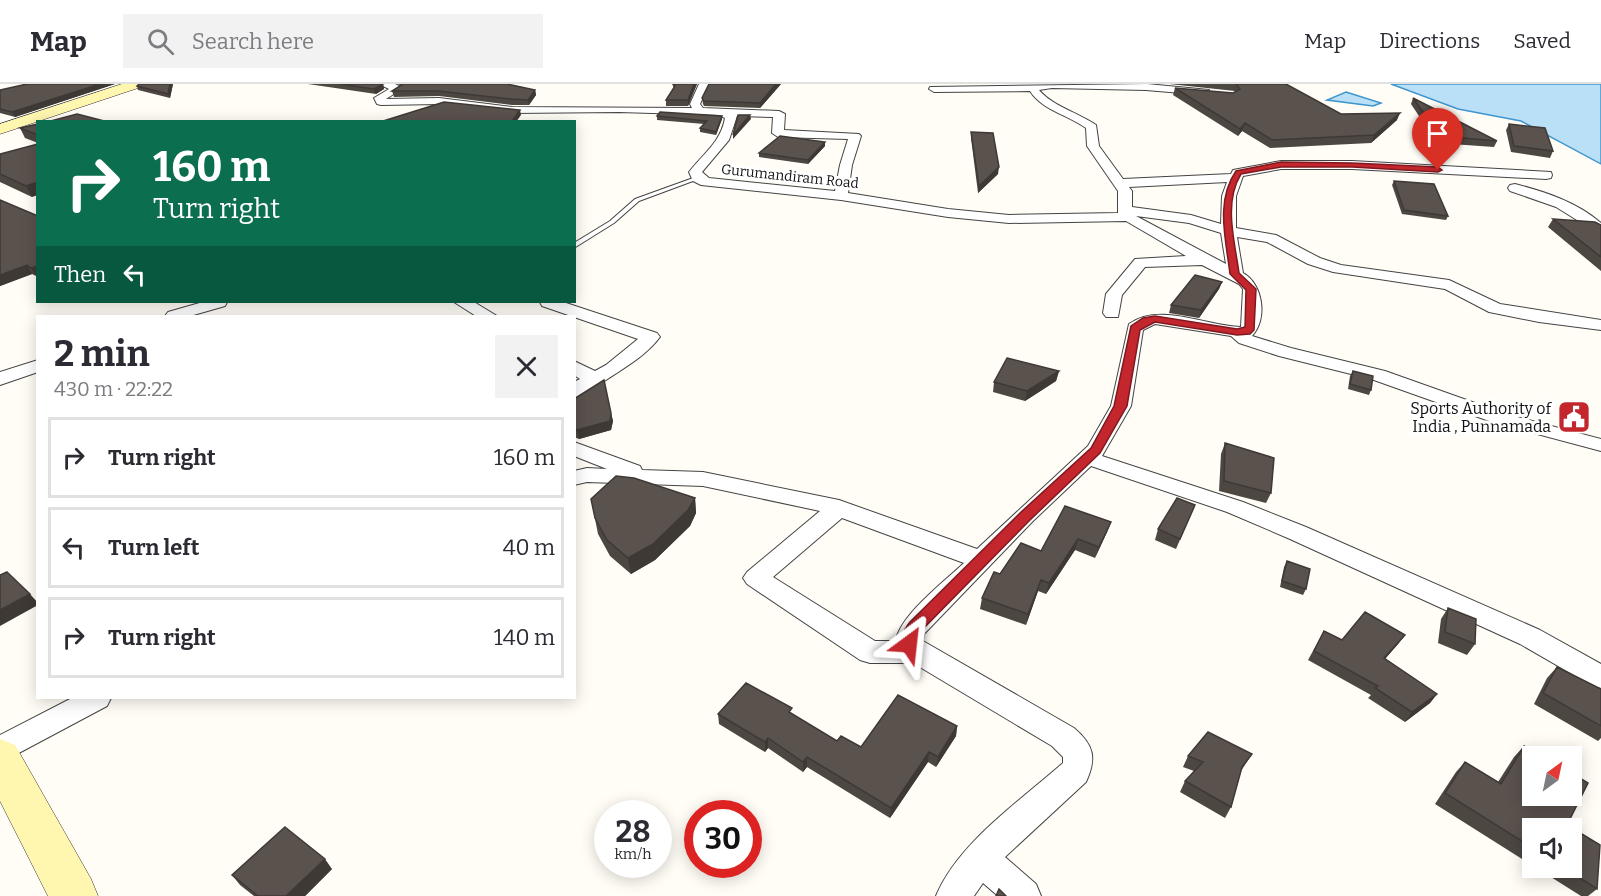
<!DOCTYPE html>
<html lang="en">
<head>
<meta charset="utf-8">
<style>
  :root { --surface:#fff; --page:#f2f2f3; --text:#2b2b33; --muted:#7c7c81; --line:#e1e1e2 }
  body { margin:0; font-family:Bitter,serif; background:var(--page); color:var(--text); height:100vh; display:flex; flex-direction:column; font-size:22px; white-space:nowrap }
  * { box-sizing:border-box; margin:0 }
  p { font-size:20px; color:var(--muted) }
  .icon { flex:none; width:33px; height:33px; fill:none; stroke:currentColor; stroke-width:2; stroke-linecap:round; stroke-linejoin:round }
  .map { position:relative; flex:1; overflow:hidden }
  .drawer { position:absolute; left:36px; top:231px; width:540px; height:384px; display:flex; flex-direction:column; background:var(--surface); border-radius:0px; box-shadow:0 3px 15px #0003 }
  .drawer>* { flex:none }
  .top-card { position:absolute; left:36px; top:36px; width:540px; height:183px; border-radius:0px; box-shadow:0 3px 15px #0003; background:#0b6e4f; color:#fff; overflow:hidden }
  .needle { width:39px; rotate:33deg }
  .fabs { position:absolute; left:1522px; top:662px; display:grid; gap:12px }
  .fabs a { display:grid; place-items:center; width:60px; height:60px; border-radius:0px; background:var(--surface); box-shadow:0 3px 15px #0003; font-size:30px }
  .speed { position:absolute; left:594px; top:716px; display:flex; gap:12px; font-size:30px; font-weight:700; text-align:center }
  .speed>* { display:grid; place-content:center; width:78px; height:78px; border-radius:50%; background:var(--surface); box-shadow:0 3px 15px #0003; line-height:1 }
  .speed small { font-size:15px; font-weight:400 }
  .speed .limit { border:9px solid #d22; background:#fff; color:#111 }
  .pin { position:absolute; display:grid; place-items:center; width:51px; height:51px; color:#fff; margin:-62px -26px; border-radius:50% 50% 50% 0; rotate:-45deg; box-shadow:0 0 6px #0007 }
  .pin .icon { rotate:45deg }
  .me { position:absolute; width:66px; margin:-33px; rotate:30deg; stroke-linejoin:round; filter:drop-shadow(0 0 4px #0008) }
  .turn { display:flex; align-items:center; gap:21px; height:126px; padding:0 18px; font-size:27px }
  .turn .icon { width:78px; height:78px; stroke-width:2.5 }
  .turn b { display:block; font-size:42px; line-height:51px }
  .then { display:flex; align-items:center; height:57px; padding:0 18px; background:#0003; gap:12px; font-size:22px }
  .round { display:grid; place-items:center; flex:none; width:63px; height:63px; border-radius:0px; background:var(--page) }
  .summary { display:flex; align-items:center; justify-content:space-between; height:102px; padding:0 18px }
  h1 { font-size:36px; font-weight:700; line-height:45px }
  ul { padding:0; list-style:none }
  li { display:flex; align-items:center; gap:18px; height:81px; margin:0 12px 9px; padding:0 6px; border:3px solid var(--line); border-radius:0px }
  li div { flex:1 }
  li b { display:block; font-size:22px }
  li em { font-style:normal }
  header { display:flex; align-items:center; gap:36px; box-sizing:border-box; height:84px; padding:0 30px; background:var(--surface); border-bottom:2px solid var(--line) }
  header strong { font-size:28px }
  nav { display:flex; gap:33px; margin-inline-start:auto; font-size:21px }
  .search { width:420px; height:54px; background:var(--page); display:flex; align-items:center; gap:15px; box-sizing:border-box; padding:0 21px; border-radius:0px; color:var(--muted); font-size:22px }
  .map>svg:first-child { display:block }
  .water { fill:#b9e0f7; stroke:#3f96cf; stroke-width:1.5 }
  .lines { fill:none; stroke-linecap:round; stroke-linejoin:round }
  .lane-casing { stroke:#444; stroke-width:2 }
  .street-casing { stroke:#444; stroke-width:2 }
  .secondary-casing { stroke:#333; stroke-width:1 }
  .lane { fill:#fff; fill-rule:evenodd }
  .street { fill:#fff; fill-rule:evenodd }
  .secondary { fill:#fff6b0; fill-rule:evenodd }
  .wall { fill:#4d4742 }
  .shaded-wall { fill:#3f3936 }
  .building { fill:#5a524d; stroke:#3f3936; stroke-width:1.5 }
  .route { fill:#c4262e; stroke:#7f191e; stroke-width:1.5 }
  .labels { text-anchor:middle; stroke-width:6; stroke-linejoin:round; paint-order:stroke }
  .far-street-label { font-size:14px; fill:#111; stroke:#fff }
  .poi-label { font-size:16px; fill:#111; stroke:#fff; text-anchor:end }
</style>
</head>
<body>
<header>
<strong>Map</strong>
<div class="search"><svg class="icon" aria-label="search" viewBox="0 0 24 24"><circle cx="10" cy="10" r="6"/><path d="M15 15l6 6"/></svg>Search here</div>
<nav><a>Map</a><a>Directions</a><a>Saved</a></nav>
</header>
<div class="map">
<svg width="1601" height="812" viewBox="0 0 1601 812">
  <rect width="100%" height="100%" fill="#fffdf5"/>
  <!-- water -->
  <path class="water" d="M1391,0H1601V80L1521,37L1458,25Z
    M1346,8L1381,19L1373,22L1327,16Z"/>
  <g class="lines">
    <!-- lane casing -->
    <g class="lane-casing">
      <path id="lane" d="M696,93L701,94L639,117L614,139L574,164V159L610,137L635,115Z"/>
    </g>
    <!-- street casing -->
    <g class="street-casing">
      <path id="street" d="M379,0H395L403,4L386,15L439,14L512,23L692,24L690,20L699,0H709L700,20L703,24L779,27L785,30L784,46L859,50L861,52L852,81L848,109L948,125L1009,131L1118,129V107L1087,62L1086,44C1068,31 1042,26 1030,7L934,8L929,5L930,3L1147,0L1209,6V10L1205,11L1146,6L1052,4L1039,6C1052,22 1079,29 1096,41L1099,62L1123,95L1231,90L1233,86L1281,77H1352L1551,88L1552,91L1551,94L1546,95L1352,85H1281L1243,92L1236,112V144L1276,151L1320,174L1341,181L1449,196L1500,220L1601,236V246L1539,238L1489,228L1445,205L1333,188L1308,180L1267,158L1237,153L1243,189C1263,200 1268,235 1252,252L1291,264L1385,287L1506,330L1601,355V367L1492,338L1371,295L1279,272L1239,259L1231,252L1155,240L1143,246L1131,322L1102,372L1243,418L1306,443L1540,546L1601,580V604L1591,601L1520,560L1290,455L1227,428L1091,382L1033,437L924,550L923,557L1074,644C1094,661 1097,674 1086,698L1005,773L1036,800L1041,812H998L983,799L974,812H936C958,759 1020,717 1063,679V673L1052,662L913,579H870L860,576L747,500L743,494L747,488L820,427L703,402L587,398L574,401V387L587,384L607,385L574,372V358L640,382L642,386L703,388L839,416L977,465L1088,362L1111,322L1129,240C1160,218 1205,242 1241,243L1243,205L1239,200L1202,181L1145,183L1122,211L1118,233H1106L1103,229L1106,210L1135,175L1186,172L1126,137L1009,139L948,133L841,116L701,101L693,97L689,88C703,70 721,58 725,34L718,31L619,28L512,29L439,20L381,21L377,20L374,14L389,5ZM737,32L773,33L772,49L778,53L848,55L840,81L835,107L709,94L702,88L729,56ZM1227,98L1222,112L1221,140L1191,131L1132,123V107L1129,103ZM1136,132L1189,139L1221,149L1226,180ZM842,434L964,479C945,497 899,532 896,557H875L773,493Z
        M1515,100C1546,108 1577,118 1601,139V151L1556,123L1510,107L1508,104L1510,101Z
        M203,218H227L225,222L190,232H165L168,228Z
        M454,218H474L497,232H476Z
        M540,218H563L657,249L660,253C646,272 622,285 603,298C593,305 587,320 574,323V298L580,295L574,291V277L595,287L606,281L638,255L542,222Z
        M38,276V288L0,301V288Z
        M72,614H111L107,622L0,679V651Z"/>
    </g>
    <!-- secondary casing -->
    <g class="secondary-casing">
      <path id="secondary" d="M122,0H143L141,3L0,50V40Z
        M0,655L15,661L91,795L98,812H48L0,717Z"/>
    </g>
    <!-- lane -->
    <use href="#lane" class="lane"/>
    <!-- street -->
    <use href="#street" class="street"/>
    <!-- secondary -->
    <use href="#secondary" class="secondary"/>
  </g>
  <!-- wall -->
  <path class="wall" d="M27,0H115L15,33L0,29V6Z
    M173,0L170,14L138,6L137,2Z
    M308,0H383L384,5L376,10Z
    M398,0H507L535,6L536,11L529,21H512L439,12L394,13L392,7L401,2Z
    M672,0H697L688,22H666V16L674,4Z
    M781,0L760,24L704,22L703,20L702,14Z
    M1169,0H1286L1341,30L1397,36L1371,59L1270,64L1242,47L1238,52L1173,11L1175,4L1233,9L1236,8L1235,7Z
    M1413,14L1497,57L1494,63L1437,59L1411,20Z
    M657,32L722,35L716,51L700,48V44L704,40L657,36Z
    M38,40V59L25,54L20,44Z
    M1509,40L1553,67L1550,74L1511,68L1506,46Z
    M971,48L998,90L978,109L971,54Z
    M825,58V62L808,80L759,73V69Z
    M38,60L32,113L0,98V70Z
    M1394,97L1448,132L1446,136L1402,130L1392,101Z
    M0,116L38,132V193L32,190L0,202Z
    M1553,135L1601,141V187L1548,143Z
    M1222,198L1219,205L1199,234L1169,229L1171,221Z
    M1059,287L1056,297L1025,317L993,308L994,298Z
    M1353,287L1371,306L1369,311L1348,305L1350,292Z
    M574,315L611,329L613,337L611,346L579,355L574,353Z
    M1225,359L1271,409L1266,419L1219,407L1221,370Z
    M695,414L696,429L690,442L655,476L631,490L610,472L598,450L591,415Z
    M1195,421L1176,465L1155,456L1158,445Z
    M1111,438L1107,448L1095,474L1075,466L1046,510L1038,507L1026,541L980,525L982,514L1000,490L1041,467Z
    M1287,477L1306,505L1303,511L1280,503L1284,483Z
    M1448,524L1475,560L1467,571L1438,559L1441,535Z
    M1324,547L1342,556L1405,551L1398,560L1385,575L1437,610L1430,619L1405,638L1368,614L1371,611L1308,576Z
    M1557,583L1601,605V654L1598,657L1534,620L1547,594Z
    M718,630H792L837,657L861,663L957,642L956,652L936,683L928,678L890,734L807,683L803,688L768,664L765,668L719,640Z
    M1524,662L1567,741L1597,805L1588,812H1581L1535,783H1572L1533,744V782L1435,720L1456,688L1465,678L1498,698L1514,673Z
    M1252,670L1241,687L1231,723L1225,734L1180,708L1185,697L1194,687L1183,683L1188,672Z
    M332,785L305,812H254L240,801L232,791Z"/>
  <!-- shaded-wall -->
  <path class="shaded-wall" d="M100,0H115L15,33L12,28Z
    M170,0H173L170,14L168,10Z
    M383,0L384,5L376,10L374,5Z
    M694,0H697L688,22V16Z
    M776,0H781L760,24V19Z
    M535,6L536,11L529,21L528,16Z
    M520,26L521,31L516,38H512Z
    M1400,29L1397,36L1371,59L1374,51Z
    M750,31L751,35L733,55V51Z
    M722,32V35L716,51V48Z
    M1245,39L1242,47L1238,52L1240,45Z
    M825,58V62L808,80V76Z
    M999,83L998,90L978,109L979,102Z
    M38,98V111L32,113L26,102Z
    M27,181L32,190L0,202V191Z
    M38,182V193H37L31,184Z
    M1222,198L1219,205L1199,234L1201,226Z
    M1059,287L1056,297L1025,317L1027,307Z
    M611,329L613,337L611,346L579,355L577,346Z
    M695,414L696,429L690,442L655,476L631,490L628,474Z
    M1111,438L1107,448L1095,474L1099,463Z
    M1078,455L1075,466L1046,510L1049,499Z
    M1041,496L1038,507L1026,541L1028,530Z
    M30,510L38,519V521L0,542V526Z
    M1405,551L1398,560L1377,584L1384,574Z
    M1437,610L1430,619L1405,638L1412,628Z
    M957,642L956,652L936,683L938,673Z
    M768,654V664L765,668V658Z
    M929,668L928,678L890,734L891,724Z
    M807,673V683L803,688V678Z
    M325,775L332,785L305,812H286Z"/>
  <!-- building -->
  <path class="building" d="M27,0H100L12,28L0,25V6Z
    M139,0H170L168,10L137,2Z
    M340,0H383L374,5Z
    M403,0H507L535,6L528,16L511,15L438,7H392Z
    M674,0H694L688,16H666L675,2Z
    M709,0H776L760,19L704,17L702,14Z
    M1236,0H1286L1341,30L1400,29L1374,51L1272,56L1245,39L1240,45L1175,4L1233,9L1240,5Z
    M1413,14L1497,57L1440,52Z
    M444,18L520,26L512,37L513,38H380Z
    M660,28L722,32L716,48L700,44L707,37L657,32Z
    M77,30L108,38H47Z
    M738,31H750L733,51Z
    M38,40V51L20,44Z
    M1509,40L1545,44L1553,67L1514,62Z
    M971,48L993,49L999,83L979,102Z
    M780,52L825,58L808,76L759,69Z
    M38,60V98L26,102L0,90V70Z
    M1394,97L1434,100L1448,132L1404,126Z
    M0,116L38,132V182L31,184L27,181L0,191Z
    M1553,135L1595,138L1601,141V173Z
    M1195,191L1222,198L1201,226L1171,221Z
    M1007,274L1059,287L1027,307L994,298Z
    M1353,287L1373,292L1371,306L1350,300Z
    M604,296L611,329L610,337L577,346L574,345V315Z
    M1225,359L1274,374L1271,409L1224,397Z
    M616,392L634,394L695,414L688,426L653,460L628,474L607,456L595,434L591,415Z
    M1177,414L1195,421L1180,455L1158,445Z
    M1065,422L1111,438L1099,463L1078,455L1049,499L1041,496L1028,530L982,514L994,488L1000,490L1021,459L1041,467Z
    M1287,477L1310,485L1306,505L1282,497Z
    M7,488L30,510L0,526V491Z
    M1448,524L1476,535L1475,560L1445,548Z
    M1365,528L1405,551L1384,574L1437,610L1412,628L1375,604L1378,602L1314,567L1324,547L1342,556Z
    M1557,583L1601,605V642L1543,609Z
    M746,599L792,624L789,628L837,657L841,652L861,663L898,611L957,642L938,673L929,668L891,724L807,673L803,678L768,654L765,658L718,630Z
    M1208,648L1252,670L1242,683L1231,723L1185,697L1203,678L1188,672Z
    M1524,662L1542,672H1533V711H1572V689L1588,699L1567,741L1600,761L1597,805L1563,783H1572V744H1533V764L1445,709L1465,678L1501,700Z
    M285,743L325,775L286,812H258L232,791Z
    M999,805L1006,812H996Z"/>
  <!-- route -->
  <path class="route" d="M1281,78L1352,79L1438,83L1442,86L1438,88L1352,83H1281L1241,90C1223,119 1235,158 1239,189L1256,205L1254,246L1250,250L1237,251L1155,238L1140,246L1127,322L1100,369L1030,436L921,547L915,564L909,566L903,564C898,555 904,546 910,538L1020,429L1091,364L1114,322L1131,242L1143,234L1155,232L1237,245L1245,243L1246,206L1230,190C1226,156 1215,117 1236,87Z"/>
  <!-- icons -->
  <defs>
    <g id="civic-square" transform="scale(1.725)"><rect x="-9" y="-9" width="18" height="18" rx="4" fill="#c4262e" stroke="#fff"/><path d="M-.6-6.5H3V-4.5H.6V-3L4-1V1h2V6H-6V1h2V-1L-.6-3ZM-1.2 2.5V6h2.4V2.5Z" fill="#fff"/></g>
  </defs>
  <g fill-rule="evenodd">
    <use href="#civic-square" x="1574" y="333"/>
  </g>
  <g class="labels">
    <!-- far-street labels -->
    <g class="far-street-label">
      <text transform="translate(790 92) rotate(6)" y="5">Gurumandiram Road</text>
    </g>
    <!-- poi labels -->
    <g class="poi-label">
      <text x="1551" y="330">Sports Authority of<tspan x="1551" dy="18">India , Punnamada</tspan></text>
    </g>
  </g>
</svg>
<div class="fabs">
<a><svg class="needle" viewBox="-14 -14 28 28"><path d="M0-13l5 13h-10z" fill="#e53935"/><path d="M0 13l5-13h-10z" fill="#7c7c81"/></svg></a>
<a><svg class="icon" aria-label="sound" viewBox="0 0 24 24"><path d="M4 9h4l5-4v14l-5-4H4zM17 9q2 3 0 6"/></svg></a>
</div>
<div class="speed"><div>28<small>km/h</small></div><div class="limit">30</div></div>
<div class="pin" style="left:1438px;top:86px;background:#d93025"><svg class="icon" aria-label="arrive" viewBox="0 0 24 24"><path d="M6 21V4h12l-3 4 3 4H6"/></svg></div>
<svg class="me" style="left:909px;top:560px" viewBox="-20 -20 40 40"><path d="M0-17L14 15 0 8-14 15z" fill="#c4262e" stroke="#fff" stroke-width="4"/></svg>
<div class="top-card">
<div class="turn"><svg class="icon" aria-label="right" viewBox="0 0 24 24"><path d="M7 20v-9h11M14 6l5 5-5 5"/></svg><div><b>160 m</b>Turn right</div></div>
<div class="then">Then<svg class="icon" aria-label="left" viewBox="0 0 24 24"><path d="M17 20v-9H6M10 6l-5 5 5 5"/></svg></div>
</div>
<section class="drawer">
<div class="summary"><div><h1>2 min</h1><p>430 m · 22:22</p></div><a class="round"><svg class="icon" aria-label="close" viewBox="0 0 24 24"><path d="M6 6l12 12M18 6L6 18"/></svg></a></div>
<ul>
<li><svg class="icon" aria-label="right" viewBox="0 0 24 24"><path d="M7 20v-9h11M14 6l5 5-5 5"/></svg><div><b>Turn right</b></div><em>160 m</em></li>
<li><svg class="icon" aria-label="left" viewBox="0 0 24 24"><path d="M17 20v-9H6M10 6l-5 5 5 5"/></svg><div><b>Turn left</b></div><em>40 m</em></li>
<li><svg class="icon" aria-label="right" viewBox="0 0 24 24"><path d="M7 20v-9h11M14 6l5 5-5 5"/></svg><div><b>Turn right</b></div><em>140 m</em></li>
</ul>
</section>
</div>
</body>
</html>
